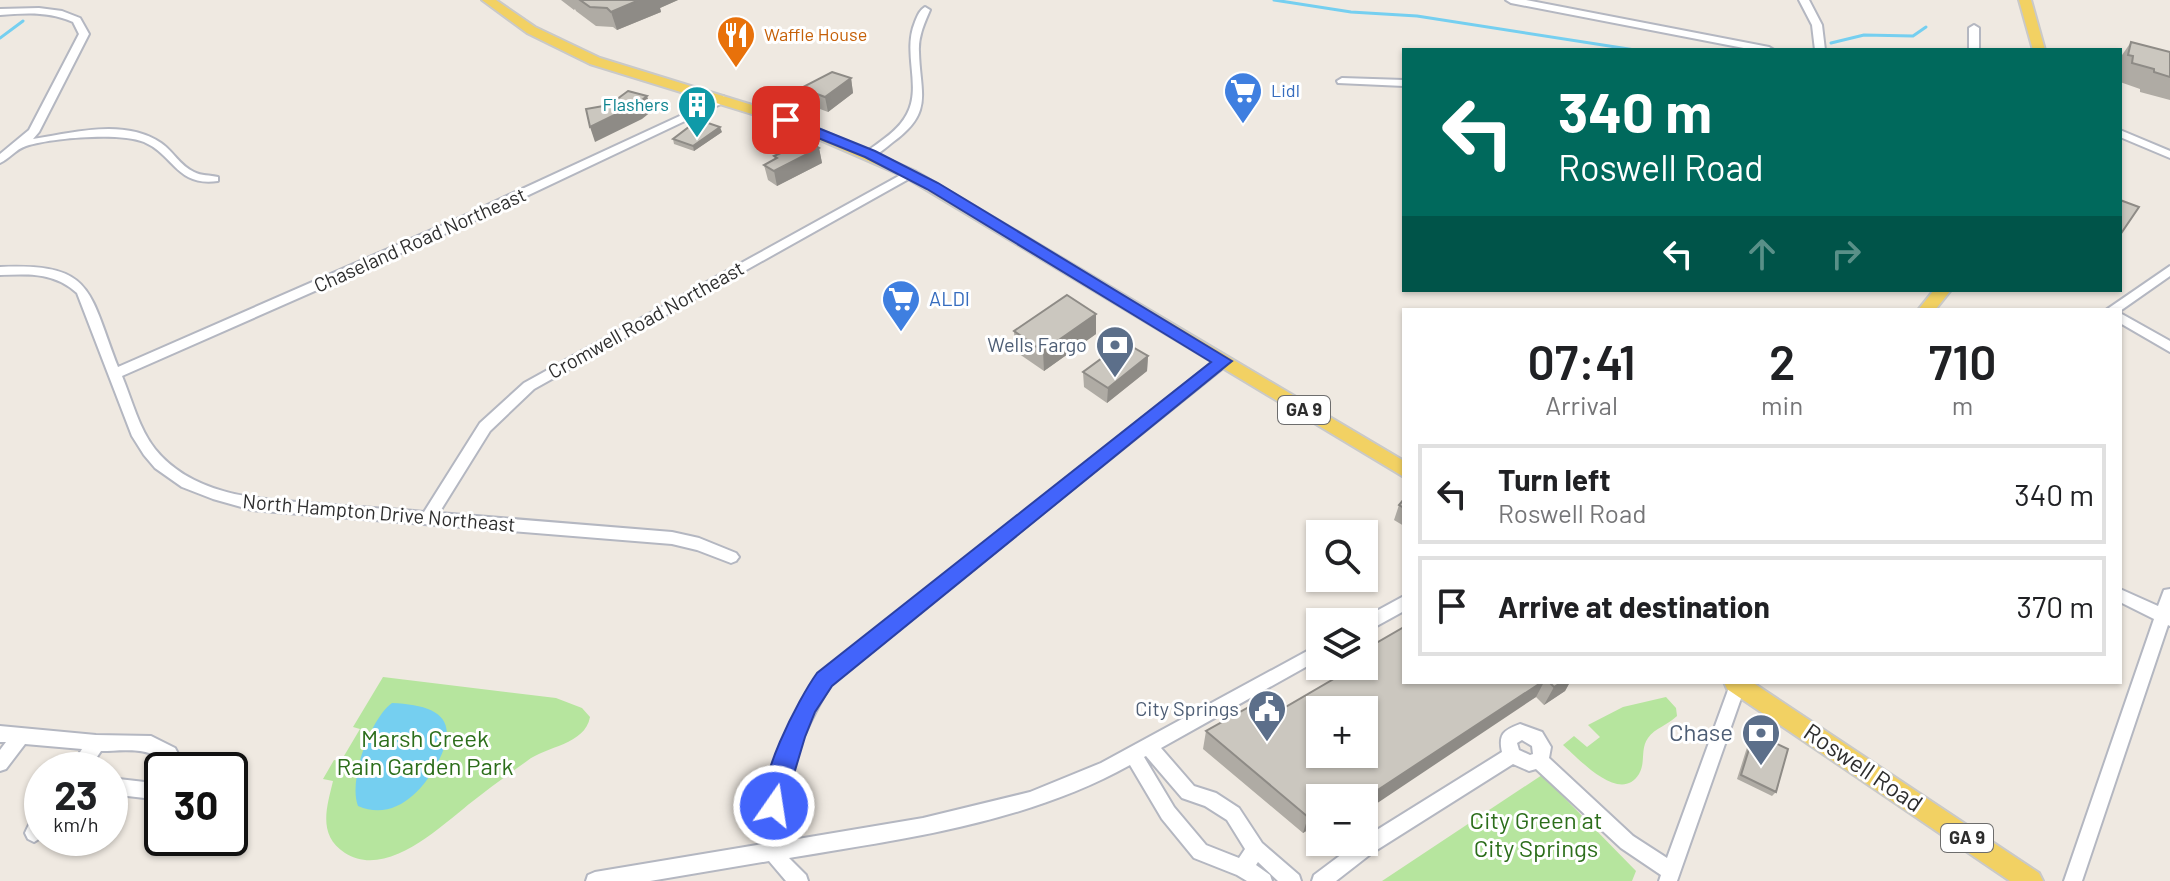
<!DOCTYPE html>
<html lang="en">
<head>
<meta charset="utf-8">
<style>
  :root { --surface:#fff; --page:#f6f6f6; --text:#202124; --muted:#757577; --line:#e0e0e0 }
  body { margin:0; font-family:Barlow,sans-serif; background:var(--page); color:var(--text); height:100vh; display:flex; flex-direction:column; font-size:30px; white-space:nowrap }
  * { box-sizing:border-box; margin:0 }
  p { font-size:26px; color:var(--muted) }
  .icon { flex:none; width:44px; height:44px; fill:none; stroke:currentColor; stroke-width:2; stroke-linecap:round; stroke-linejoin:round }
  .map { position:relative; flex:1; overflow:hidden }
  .side { position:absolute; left:1402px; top:308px; width:720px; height:376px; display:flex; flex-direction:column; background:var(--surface); border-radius:0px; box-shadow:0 2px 6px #0004 }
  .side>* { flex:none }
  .banner { position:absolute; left:1402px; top:48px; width:720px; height:244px; border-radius:0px; box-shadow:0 2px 6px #0004; background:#00695c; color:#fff; overflow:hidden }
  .tools { position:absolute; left:1306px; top:520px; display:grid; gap:16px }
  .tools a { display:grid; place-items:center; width:72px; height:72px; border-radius:0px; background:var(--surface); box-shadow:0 2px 6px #0004; font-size:40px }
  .speed { position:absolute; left:24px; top:752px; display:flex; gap:16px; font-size:40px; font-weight:700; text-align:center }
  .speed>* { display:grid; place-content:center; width:104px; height:104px; border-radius:50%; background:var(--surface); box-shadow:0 2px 6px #0004; line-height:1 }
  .speed small { font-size:20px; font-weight:400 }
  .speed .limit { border:4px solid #111; border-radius:12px; background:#fff; color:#111 }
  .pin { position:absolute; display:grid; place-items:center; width:68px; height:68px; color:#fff; margin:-34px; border-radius:16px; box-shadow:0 4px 12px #0006 }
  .me { position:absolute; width:88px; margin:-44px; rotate:13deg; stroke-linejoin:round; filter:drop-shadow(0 0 6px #0008) }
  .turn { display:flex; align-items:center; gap:28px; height:168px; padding:0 24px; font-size:36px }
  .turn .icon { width:104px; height:104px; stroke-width:2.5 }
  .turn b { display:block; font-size:56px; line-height:68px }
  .lanes { display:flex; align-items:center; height:76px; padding:0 24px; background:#0003; justify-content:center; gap:40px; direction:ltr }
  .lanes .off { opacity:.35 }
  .eta { display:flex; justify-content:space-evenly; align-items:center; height:136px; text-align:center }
  .eta b { font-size:48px; font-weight:600; line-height:56px }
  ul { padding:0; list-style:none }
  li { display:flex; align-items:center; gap:24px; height:100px; margin:0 16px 12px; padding:0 8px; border:4px solid var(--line); border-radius:0px }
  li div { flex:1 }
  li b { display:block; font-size:30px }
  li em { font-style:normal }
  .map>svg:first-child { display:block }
  .green { fill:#b6e59e }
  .water { fill:#75cff0 }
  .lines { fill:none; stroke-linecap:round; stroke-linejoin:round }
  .stream { stroke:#75cff0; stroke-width:3 }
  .minor-casing { stroke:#b4b7c1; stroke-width:4 }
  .major-casing { stroke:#c9c9c9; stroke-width:4 }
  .minor { fill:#fff; fill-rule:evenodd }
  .major { fill:#f2d163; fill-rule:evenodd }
  .wall { fill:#afaba4 }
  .shaded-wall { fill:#8e8b86 }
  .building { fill:#cbc7bf; stroke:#8e8b86; stroke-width:2; fill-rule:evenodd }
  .route { fill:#4264fb; stroke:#2b41a3; stroke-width:2 }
  .labels { text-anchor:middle; stroke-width:6; stroke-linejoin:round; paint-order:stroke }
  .far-food-label { font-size:18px; fill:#c56008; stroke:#fff; text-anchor:start }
  .far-shop-label { font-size:18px; fill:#366cbe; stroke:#fff; text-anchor:start }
  .far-culture-label { font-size:18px; fill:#0d838f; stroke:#fff; text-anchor:end }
  .shield { fill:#fff; stroke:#6d6d6d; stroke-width:2 }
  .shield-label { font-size:18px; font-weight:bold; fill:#2e2e2e }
  .street-label { font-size:20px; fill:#2e2e2e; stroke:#fff }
  .shop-label { font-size:20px; fill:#366cbe; stroke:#fff; text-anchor:start }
  .service-label { font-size:20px; fill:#4e5e75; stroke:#fff; text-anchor:end }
  .near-service-label { font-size:24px; fill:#4e5e75; stroke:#fff; text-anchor:end }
  .near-park-label { font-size:24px; fill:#2c6e1b; stroke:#fff }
  .near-street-label { font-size:24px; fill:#2e2e2e; stroke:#fff }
</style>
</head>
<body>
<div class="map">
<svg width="2170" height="881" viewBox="0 0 2170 881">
  <rect width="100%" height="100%" fill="#efe9e1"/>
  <!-- green -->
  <path class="green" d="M383,677L556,698L582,708L590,717C585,745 546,746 527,761C509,774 491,787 473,801C442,825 387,880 345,853C317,835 327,807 333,781L323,779L334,760L341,761L360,729L353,727Z
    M1666,697L1676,708L1677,716C1668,725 1655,728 1648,738C1640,749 1646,762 1639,774C1620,805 1578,758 1563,745L1574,736L1587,747L1600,737L1588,725L1623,707Z
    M1542,775L1636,871L1632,881H1382Z"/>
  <!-- water -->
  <path class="water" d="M392,703C434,705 462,716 438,762C423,791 394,822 358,806C348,781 370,719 392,703Z"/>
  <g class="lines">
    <!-- stream -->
    <path class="stream" d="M1274,0L1351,12L1417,16L1635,50
      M0,38L23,21
      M1831,43L1864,35L1913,36L1926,27"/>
    <!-- minor casing -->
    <g class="minor-casing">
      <path id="minor" d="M1506,0H1526L1769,47L1774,50H1754L1511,3Z
        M1799,0H1809L1822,25L1825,50H1815L1812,25Z
        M925,7L930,10C924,24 918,37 919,52C920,94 934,112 893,142C884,149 877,157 866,156V152C881,141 899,130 907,114C922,86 902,53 915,22C918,15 919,11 925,7Z
        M39,8L62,11L80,18L89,34L39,132L33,139C73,133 124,118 161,143C173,151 180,166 194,172C201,176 210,175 218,177V181C177,187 174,155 144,142C119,132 51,138 26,146C16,149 9,159 0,163V154L29,130L79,34L73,22C49,11 25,13 0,15V9Z
        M1974,25L1979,28V50H1969V28Z
        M1342,78L1404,80V86L1338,83L1337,81Z
        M723,96L728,99L727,101L476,220L122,376C132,400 139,429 155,449C195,498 262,499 320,504C355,507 390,509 424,512L480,423L524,383L906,172H914V176L534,389L490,431L439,513L672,532L699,538L736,553L739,557L736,561L731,563L697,550L672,544L252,510L213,499L182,487L155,468L144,455L132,436L77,293C54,272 29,274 0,275V267C94,263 88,290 118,367L468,214Z
        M2120,130L2170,151V158L2120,137Z
        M2170,266V276L2120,311L2106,310Z
        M2120,313L2170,341V352L2120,323Z
        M1223,356L1230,361L1228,364L831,684C809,721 771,798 780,842L923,818L1030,792L1101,763L1320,644V659L1161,748L1194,786L1216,793L1239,808L1262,843L1299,875L1301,881H1278L1258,862L1256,865L1270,875L1272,881H1247L1237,875L1194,858L1162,819L1130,765C1026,823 904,839 789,858L806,875L808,881H786L769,861L650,881H586L588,875L595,872L763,844C751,799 795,713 819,674L1218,358ZM1146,756L1182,798L1205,806L1227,820L1245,849L1239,858L1206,845L1174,807L1144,757Z
        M2120,589L2158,606L2164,590L2170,589V626L2168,625L2082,881H2064L2154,619L2120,602Z
        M1404,596V611L1364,633V622L1358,621Z
        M1731,682H1745L1746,684L1677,881H1659L1661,875L1621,848L1536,769L1529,771L1513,764L1372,853L1336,881H1312L1314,875L1358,842H1364V838L1502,752C1498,734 1504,730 1520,724L1542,732L1551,747L1549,758L1633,836L1667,858ZM1522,740L1532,746L1533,754L1530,755L1519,750L1517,743Z
        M0,726L96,735L151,736L175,748L184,765L182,770H164L166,766C154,745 121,751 101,751L88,770H69L82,749L25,744L6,769L0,771V750L6,742H0Z
        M110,778L162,784V800L110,794Z
        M42,812V837L34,842L28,839L25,833C29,824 33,816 42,812Z"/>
    </g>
    <!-- major casing -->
    <g class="major-casing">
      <path id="major" d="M482,0H496L535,27L600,58L791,117L915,171L1404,461V477L905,177L781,123L590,64L527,33Z
        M2019,0H2031L2045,50H2033Z
        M1934,290H1951L1935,310H1918Z
        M1724,682H1752L2039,873L2043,881H2010L1727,689Z"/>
    </g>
    <!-- minor -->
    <use href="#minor" class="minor"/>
    <!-- major -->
    <use href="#major" class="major"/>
  </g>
  <!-- wall -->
  <path class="wall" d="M561,0H678L660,8L661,12L617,30L613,27L596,26L576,11L575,9L574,10Z
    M2131,42L2170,52V100L2140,92V89L2120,82V58Z
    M851,78L853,93L828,112L804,103L801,88Z
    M722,132L694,151L674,144L673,139Z
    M819,148L822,163L777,186L768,180L764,165L775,159L774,156Z
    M1014,331L1096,334L1044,371L1015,351Z
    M1148,356L1147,371L1107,403L1084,387L1083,372Z
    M1404,499V526L1394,520L1399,505Z
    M1366,649L1404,682H1570L1565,691L1544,705L1536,697L1364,798H1320V822L1303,833L1203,749L1206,731L1265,719L1364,666V657Z
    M1754,733L1776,792L1772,796L1737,779L1750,738Z"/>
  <!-- shaded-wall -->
  <path class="shaded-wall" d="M639,0H678L660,8L661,12L617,30L611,12Z
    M851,78L853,93L828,112L825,97Z
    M647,96L652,111L642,119L595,142L590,127Z
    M720,127L722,132L694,151L693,146Z
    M819,148L822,163L777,186L774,171Z
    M1096,314V334L1044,371L1043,351Z
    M1148,356L1147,371L1107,403L1108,388Z
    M1542,682H1544L1536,697L1364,812V799Z
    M1562,682H1570L1565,691L1544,705L1554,687Z
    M1320,809V822L1303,833L1308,817Z"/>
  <!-- building -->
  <path class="building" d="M580,0H639L611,12L607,8L590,7Z
    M2131,42L2170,52V77L2154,72V69L2132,63L2133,56L2128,55Z
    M832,72L851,78L825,97L801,88Z
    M628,91L647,96L637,104L590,127L586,109L609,105Z
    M705,122L720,127L693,146L673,139L694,123Z
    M808,141L819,148L774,171L764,165L777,158L774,156Z
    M2120,200L2139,207L2120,235Z
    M1067,295L1096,314L1043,351L1014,331Z
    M1124,342L1148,356L1108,388L1083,372Z
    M1404,499V508L1399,505Z
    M1404,627V682H1542L1364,799V798H1320V809L1308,817L1206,731L1249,707L1265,719L1356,666H1364V661L1373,656L1366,649ZM1320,710H1364V754H1320Z
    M1549,682H1562L1554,687Z
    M1754,733L1788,749L1776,792L1741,775Z"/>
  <!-- route -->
  <path class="route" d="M786,115L875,151L938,183L1232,361L832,686L815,712L805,737L782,814L774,817L766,814C753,785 799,698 817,673L1211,362L927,189L865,157L781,123L779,120Z"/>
  <!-- icons -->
  <defs>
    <g id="restaurant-pin" transform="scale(2)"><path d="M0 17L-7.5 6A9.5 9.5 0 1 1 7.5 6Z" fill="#e8710a" stroke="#fff"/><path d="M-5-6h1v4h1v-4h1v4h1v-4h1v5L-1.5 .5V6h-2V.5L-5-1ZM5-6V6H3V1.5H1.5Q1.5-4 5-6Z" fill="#fff"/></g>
    <g id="supermarket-pin" transform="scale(2)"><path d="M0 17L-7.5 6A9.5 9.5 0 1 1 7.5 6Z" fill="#3f7fe0" stroke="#fff"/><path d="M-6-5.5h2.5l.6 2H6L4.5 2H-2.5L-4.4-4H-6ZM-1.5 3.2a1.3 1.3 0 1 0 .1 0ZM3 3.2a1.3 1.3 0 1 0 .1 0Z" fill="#fff"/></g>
    <g id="building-pin" transform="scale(2)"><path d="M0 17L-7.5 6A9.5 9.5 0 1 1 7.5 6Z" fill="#0f9aa8" stroke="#fff"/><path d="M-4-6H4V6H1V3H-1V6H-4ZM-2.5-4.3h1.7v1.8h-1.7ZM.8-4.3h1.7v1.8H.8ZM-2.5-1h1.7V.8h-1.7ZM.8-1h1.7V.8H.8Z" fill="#fff"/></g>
    <g id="bank-pin" transform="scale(2)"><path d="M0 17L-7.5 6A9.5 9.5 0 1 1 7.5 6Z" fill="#5c6f8a" stroke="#fff"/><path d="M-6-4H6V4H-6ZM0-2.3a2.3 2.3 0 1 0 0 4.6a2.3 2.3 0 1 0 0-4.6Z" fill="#fff"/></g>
    <g id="civic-pin" transform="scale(2)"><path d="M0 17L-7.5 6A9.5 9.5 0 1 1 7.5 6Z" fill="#5c6f8a" stroke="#fff"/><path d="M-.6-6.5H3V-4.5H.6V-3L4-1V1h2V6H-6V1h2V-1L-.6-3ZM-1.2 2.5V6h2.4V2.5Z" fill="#fff"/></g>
  </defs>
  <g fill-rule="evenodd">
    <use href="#restaurant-pin" x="736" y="35"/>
    <use href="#supermarket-pin" x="1243" y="91"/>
    <use href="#building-pin" x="697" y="105"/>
    <use href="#supermarket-pin" x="901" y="299"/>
    <use href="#bank-pin" x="1115" y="345"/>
    <use href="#civic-pin" x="1267" y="709"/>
    <use href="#bank-pin" x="1761" y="733"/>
  </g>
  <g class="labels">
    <!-- far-food labels -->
    <g class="far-food-label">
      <text x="764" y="41">Waffle House</text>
    </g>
    <!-- far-shop labels -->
    <g class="far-shop-label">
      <text x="1271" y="97">Lidl</text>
    </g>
    <!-- far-culture labels -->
    <g class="far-culture-label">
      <text x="669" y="111">Flashers</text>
    </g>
    <!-- shield labels -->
    <g class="shield">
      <rect x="1278" y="396" width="52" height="28" rx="6"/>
      <rect x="1941" y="824" width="52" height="28" rx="6"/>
    </g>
    <g class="shield-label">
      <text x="1304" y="416">GA 9</text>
      <text x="1967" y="844">GA 9</text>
    </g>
    <!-- street labels -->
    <g class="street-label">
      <text transform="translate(420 240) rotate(-24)" y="7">Chaseland Road Northeast</text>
      <text transform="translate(646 320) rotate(-29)" y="7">Cromwell Road Northeast</text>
      <text transform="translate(379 513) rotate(5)" y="7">North Hampton Drive Northeast</text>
    </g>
    <!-- shop labels -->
    <g class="shop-label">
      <text x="929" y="306">ALDI</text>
    </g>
    <!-- service labels -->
    <g class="service-label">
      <text x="1087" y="352">Wells Fargo</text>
      <text x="1239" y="716">City Springs</text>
    </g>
    <!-- near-service labels -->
    <g class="near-service-label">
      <text x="1733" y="741">Chase</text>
    </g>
    <!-- near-park labels -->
    <g class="near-park-label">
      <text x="425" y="747">Marsh Creek<tspan x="425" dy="28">Rain Garden Park</tspan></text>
      <text x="1536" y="829">City Green at<tspan x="1536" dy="28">City Springs</tspan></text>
    </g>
    <!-- near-street labels -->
    <g class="near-street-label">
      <text transform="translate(1863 768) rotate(34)" y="8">Roswell Road</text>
    </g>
  </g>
</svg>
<div class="tools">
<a><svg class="icon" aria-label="search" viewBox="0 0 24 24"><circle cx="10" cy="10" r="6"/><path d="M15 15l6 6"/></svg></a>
<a><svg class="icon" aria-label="layers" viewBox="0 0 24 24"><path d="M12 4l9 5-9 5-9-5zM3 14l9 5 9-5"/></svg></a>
<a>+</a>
<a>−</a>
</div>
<div class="speed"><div>23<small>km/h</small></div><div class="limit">30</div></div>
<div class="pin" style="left:786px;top:120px;background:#d93025"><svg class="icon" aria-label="arrive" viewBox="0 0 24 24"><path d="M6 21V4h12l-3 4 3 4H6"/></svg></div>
<svg class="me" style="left:774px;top:806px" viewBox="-20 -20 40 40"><circle r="17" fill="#4264fb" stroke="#fff" stroke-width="3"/><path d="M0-11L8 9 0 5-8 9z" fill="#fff"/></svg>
<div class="banner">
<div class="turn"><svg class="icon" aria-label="left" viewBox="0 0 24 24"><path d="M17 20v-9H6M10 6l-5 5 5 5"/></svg><div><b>340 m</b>Roswell Road</div></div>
<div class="lanes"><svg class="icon" aria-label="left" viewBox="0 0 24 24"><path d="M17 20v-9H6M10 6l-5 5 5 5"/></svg><svg class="icon off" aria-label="ahead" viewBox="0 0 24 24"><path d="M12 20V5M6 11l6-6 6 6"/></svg><svg class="icon off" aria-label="right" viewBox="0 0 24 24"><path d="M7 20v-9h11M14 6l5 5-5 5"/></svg></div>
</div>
<section class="side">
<div class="eta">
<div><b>07:41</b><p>Arrival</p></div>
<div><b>2</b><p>min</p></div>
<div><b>710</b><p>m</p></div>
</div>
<ul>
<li><svg class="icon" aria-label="left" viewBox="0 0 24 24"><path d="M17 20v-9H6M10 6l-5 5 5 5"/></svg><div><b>Turn left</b><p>Roswell Road</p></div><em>340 m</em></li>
<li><svg class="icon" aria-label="arrive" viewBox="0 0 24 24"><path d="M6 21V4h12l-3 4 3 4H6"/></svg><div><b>Arrive at destination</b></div><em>370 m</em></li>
</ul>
</section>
</div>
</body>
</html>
